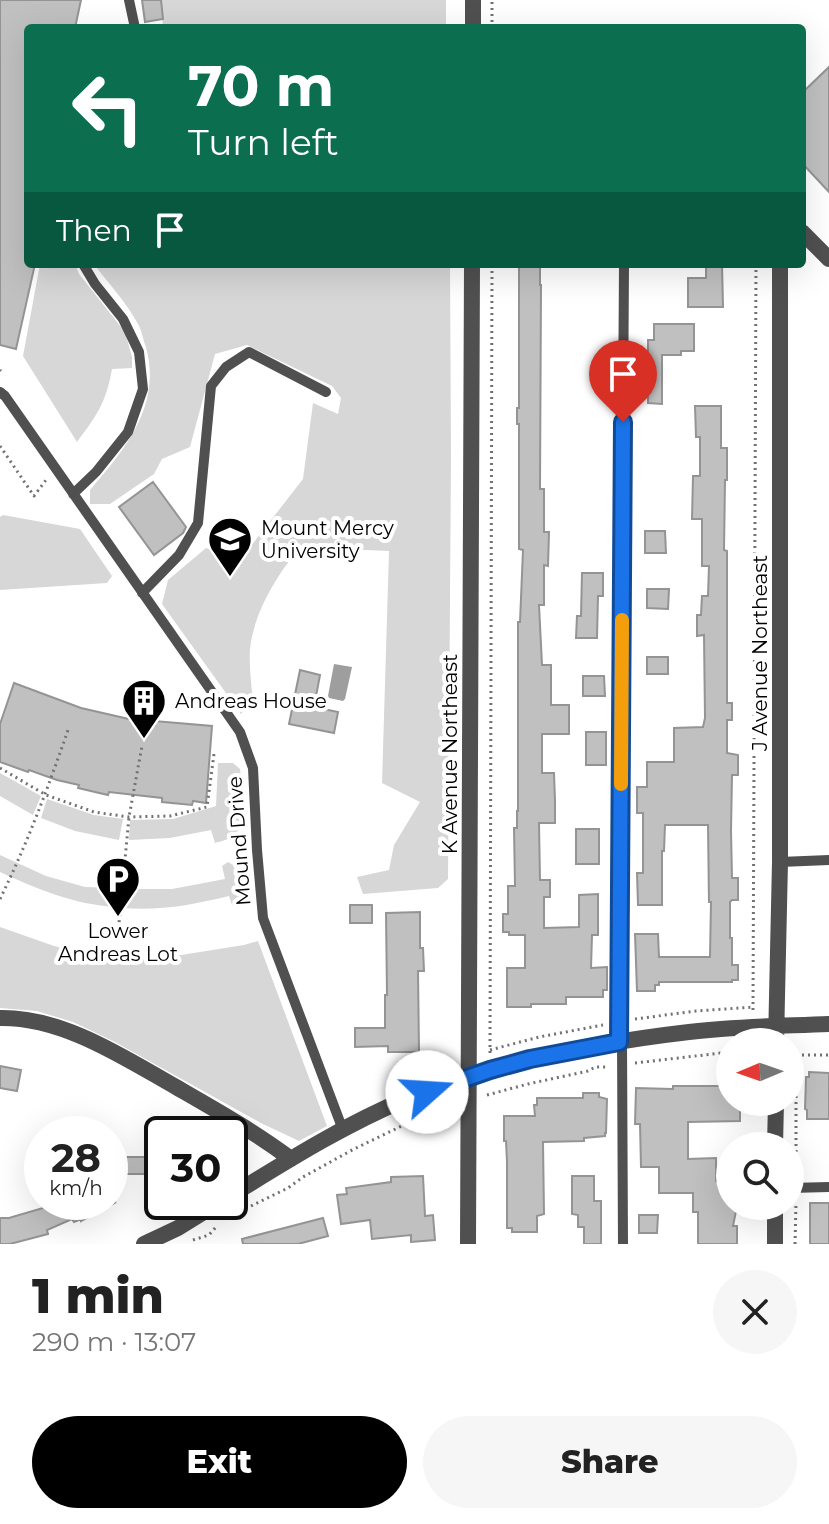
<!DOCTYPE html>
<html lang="en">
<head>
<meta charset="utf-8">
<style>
  :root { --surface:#fff; --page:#f6f6f6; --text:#222; --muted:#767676; --accent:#000 }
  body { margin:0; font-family:Montserrat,sans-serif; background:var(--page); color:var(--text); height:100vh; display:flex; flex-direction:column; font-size:30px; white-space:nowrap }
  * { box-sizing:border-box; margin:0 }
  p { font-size:26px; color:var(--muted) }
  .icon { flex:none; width:44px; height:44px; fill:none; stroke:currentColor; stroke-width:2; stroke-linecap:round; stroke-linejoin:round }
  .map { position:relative; height:1244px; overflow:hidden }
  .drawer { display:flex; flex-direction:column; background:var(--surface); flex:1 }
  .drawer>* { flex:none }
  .top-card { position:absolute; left:24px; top:24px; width:782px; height:244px; border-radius:8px; box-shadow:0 8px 32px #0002; background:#0b6e4f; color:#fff; overflow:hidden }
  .needle { width:52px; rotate:268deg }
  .tools { position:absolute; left:716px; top:1028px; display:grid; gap:16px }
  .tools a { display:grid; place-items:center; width:88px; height:88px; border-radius:50%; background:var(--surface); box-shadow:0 8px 32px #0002; font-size:40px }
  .speed { position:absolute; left:24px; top:1116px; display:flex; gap:16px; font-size:40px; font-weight:700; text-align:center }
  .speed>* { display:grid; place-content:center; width:104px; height:104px; border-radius:50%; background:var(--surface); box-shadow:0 8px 32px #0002; line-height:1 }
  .speed small { font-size:20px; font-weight:400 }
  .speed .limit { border:4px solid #111; border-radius:12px; background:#fff; color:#111 }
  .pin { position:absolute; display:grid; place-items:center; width:68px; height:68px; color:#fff; margin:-82px -34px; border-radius:50% 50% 50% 0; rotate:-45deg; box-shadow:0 0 8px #0007 }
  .pin .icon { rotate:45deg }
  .me { position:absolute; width:88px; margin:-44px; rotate:71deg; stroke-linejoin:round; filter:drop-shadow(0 0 6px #0008) }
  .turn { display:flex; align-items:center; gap:28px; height:168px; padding:0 32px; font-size:36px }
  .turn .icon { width:104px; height:104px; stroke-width:2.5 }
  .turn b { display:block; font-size:56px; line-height:68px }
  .then { display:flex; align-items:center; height:76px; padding:0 32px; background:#0003; gap:16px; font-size:30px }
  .round { display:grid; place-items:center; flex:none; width:84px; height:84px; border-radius:42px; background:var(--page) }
  .headline { display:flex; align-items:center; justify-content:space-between; height:136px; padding:0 32px }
  h1 { font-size:48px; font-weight:800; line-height:60px }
  .cta { display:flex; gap:16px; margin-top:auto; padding:16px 32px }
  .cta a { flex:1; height:92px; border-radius:48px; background:var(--accent); color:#fff; font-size:32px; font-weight:800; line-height:92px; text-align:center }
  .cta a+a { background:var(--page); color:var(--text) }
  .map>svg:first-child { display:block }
  .green { fill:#d7d7d7 }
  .water { fill:#9e9e9e }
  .building { fill:#c0c0c0; stroke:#949494; stroke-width:2 }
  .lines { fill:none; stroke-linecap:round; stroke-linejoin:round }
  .path { stroke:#727272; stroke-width:3; stroke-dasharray:2 4; stroke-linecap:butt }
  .lane { stroke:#505050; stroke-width:10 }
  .street { stroke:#505050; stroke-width:16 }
  .route-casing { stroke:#114b97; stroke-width:20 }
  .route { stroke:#1a73e8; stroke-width:14 }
  .slow { stroke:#f59e0b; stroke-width:14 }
  .labels { text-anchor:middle; stroke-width:8; stroke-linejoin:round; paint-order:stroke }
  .poi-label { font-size:20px; fill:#000; stroke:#fff; text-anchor:start }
  .street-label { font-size:20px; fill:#000; stroke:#fff }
</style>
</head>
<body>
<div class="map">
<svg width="829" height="1244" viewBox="0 0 829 1244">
  <rect width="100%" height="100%" fill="#fff"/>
  <!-- green -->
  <path class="green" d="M161,0H446V28H163Z
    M40,264H75L79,274L125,332L132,357V368L112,369C106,403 97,415 77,442L23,356Z
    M94,264H450L451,457L448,879L438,888L363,894L357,877L389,870L394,845L420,802L382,783L389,551L300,547C277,575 254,612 250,649C249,666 251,683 253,700L241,714L162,604L168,580L206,548L240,560L303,479L313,403L338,414L341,398L332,386L247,345L215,354L190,447L162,459L154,474L110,504H90V490C125,449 162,406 146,347C143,340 142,331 138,324C127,303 108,283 94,264Z
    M3,515L80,529L112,576L107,583L0,590V517Z
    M218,763H233L240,769C242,788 251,823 233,836C228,840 221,841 215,843L211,830L170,838L129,840L130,820L173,819L216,806Z
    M0,773L41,796L33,815L0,796Z
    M47,799L94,815L123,819L119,840L75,831L41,818Z
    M0,855L46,876L85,887L118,888L114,907C73,904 37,889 0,872Z
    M228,862L244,871C249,885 251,899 238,908L232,905L229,896C192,905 160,911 122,908L125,889H172L225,879L222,866Z
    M0,927L54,946L99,956L156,959L244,945L258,941L327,1126L299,1141L263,1124L113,1041L73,1022L37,1011L0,1008Z"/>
  <!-- water -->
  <path class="water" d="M334,664L352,667L345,699L343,701L329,698L328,696Z"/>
  <!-- building -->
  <path class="building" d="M0,0H81L75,28H28V264H35L16,349L0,345Z
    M142,0H161L163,19L145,22Z
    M829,67V192L802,163V93Z
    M519,264H540V285H541L540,489H544V532H549L548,566L544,565V605H539L542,665H551V705H569V734H542V773H554L555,801V823H539L540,880H550V897H544V928L579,927V895L598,894V935H592L591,968L607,967V990H603V997H566V1004H531V1007H507V968H525V935H509V932H503V914H508V886H515L514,828H517V811H518V622H520L523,550L519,549V424H517V408H519Z
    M706,264H722L723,307H688V278H706Z
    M654,324H694V351H681V355H662V404L648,403V390H643V363H648V340H654Z
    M695,406H721V448H727V480H725L724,550L727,551V703H732V720H727V753L738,755V775H732L731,831L732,878H738V900H732L730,902V938H732V965H738V980H732V982H659V985H655V991H637L635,934H658L659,957H710L711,902H709L708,825H665L664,851H662V905H638L637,873H643V813H637V787H647V762H674V728L703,727L705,718L704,635L697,636V615H701L702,596H708L709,566H702V519H692L693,476H700V437H696Z
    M153,482L186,527L183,533L154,555L119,507Z
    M645,531H665L666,553H645Z
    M582,573H603V596H598L597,638H576L577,616H581Z
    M647,589H669L668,609L647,608Z
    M647,657H668V674H647Z
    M300,670L320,675L314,707L338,712L334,733L289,724Z
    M583,676H604L605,696H583Z
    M14,683L81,708L155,725V721L212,726L206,803L193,801L192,805L162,802V798L109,792L108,795L78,788L79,785L57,780L29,770L28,772L0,762V724Z
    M586,732H606V765H586Z
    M576,829H599V864H576Z
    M350,905H372V923H350Z
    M420,912V948H423L424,971H418L419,1052H388V1046L355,1047V1028H385V995H387L386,913Z
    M0,1066L21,1070L17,1091L0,1088Z
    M809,1072L829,1073V1119H807V1110L805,1109L806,1077H809Z
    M673,1086H730V1102H740V1121L688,1122V1159L716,1158V1181H729L730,1206H737L733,1226H737V1244H698V1212H693V1193H659V1167H641L640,1124H635L636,1088L673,1089Z
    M583,1093H599V1097L607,1099L606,1133H605V1136L584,1138V1141L543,1142L544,1214L537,1216V1232H512V1228H507V1162L506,1141H504V1116H535L534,1105H537V1098H583Z
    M110,1157H162V1174H110Z
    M423,1176L425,1216L433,1215L435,1240L411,1242V1235L372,1239L370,1220L341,1224L337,1195L347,1194L346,1188L391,1182V1177Z
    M572,1176H594V1201H601V1244H584V1227H578V1215L572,1214Z
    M48,1202H116L81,1221V1219L74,1222L72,1219L47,1230L48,1234L10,1244H0V1218H9L50,1206Z
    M810,1203H829V1244H810Z
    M639,1215H658L657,1233H639Z
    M323,1218L328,1236L298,1244H243L242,1239Z"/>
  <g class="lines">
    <!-- path -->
    <path class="path" d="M492,28V0
      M0,370L1,371
      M0,446L34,496L46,480
      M0,768L46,795L94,812L129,817L170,816L207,807L214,754
      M0,899C27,844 48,788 68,730
      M118,934L129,817L142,746
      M753,1010L756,264
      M635,1019L696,1011L754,1007
      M490,1050L539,1037L603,1025
      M490,1053L492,264
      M790,1055H829
      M635,1063L730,1052
      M487,1095L528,1084L588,1071L595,1067H608
      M796,1176V1056
      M251,1206L288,1188L303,1177L354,1149L410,1122L451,1107
      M193,1240L209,1235L217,1226
      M795,1244L796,1203"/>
    <!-- lane -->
    <path class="lane" d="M129,0L135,28
      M0,392L5,396L240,732L253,768L257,850L263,918L343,1130
      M73,494L96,472L128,432L143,389L139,352L123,319L95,284L83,264
      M142,593L179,555L198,523L211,386L226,367L249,352L326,392
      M780,862L829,860
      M622,1041L623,1244
      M619,1042L624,264
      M790,1188L829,1187"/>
    <!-- street -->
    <path class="street" d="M473,28V0
      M802,232L829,259
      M0,1018C63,1017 123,1057 176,1087C216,1110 255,1132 291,1159
      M776,1042L780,862V264
      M775,1146L776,1102
      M230,1196C287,1161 344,1125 406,1099C495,1062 594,1043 689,1032C735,1026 783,1026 829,1024
      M144,1244L178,1228L220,1202
      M468,1244L472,264
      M775,1244V1206"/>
  </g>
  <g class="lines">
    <!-- route casing -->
    <g class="route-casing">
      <path id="route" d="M427,1092L490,1070L530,1059L619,1042L623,422"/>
    </g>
    <!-- route -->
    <use href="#route" class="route"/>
    <!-- slow -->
    <path class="slow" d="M621,784L622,620"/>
  </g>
  <!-- icons -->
  <defs>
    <g id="university-pin" transform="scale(2.3)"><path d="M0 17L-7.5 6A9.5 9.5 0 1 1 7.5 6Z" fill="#000" stroke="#fff"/><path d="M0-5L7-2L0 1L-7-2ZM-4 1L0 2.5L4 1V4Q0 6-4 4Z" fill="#fff"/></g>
    <g id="building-pin" transform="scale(2.3)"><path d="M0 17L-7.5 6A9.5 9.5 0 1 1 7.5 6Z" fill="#000" stroke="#fff"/><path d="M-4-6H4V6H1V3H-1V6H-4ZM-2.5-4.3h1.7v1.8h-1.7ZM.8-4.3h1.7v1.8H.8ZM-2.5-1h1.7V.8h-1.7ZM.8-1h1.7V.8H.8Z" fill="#fff"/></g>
    <g id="parking-pin" transform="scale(2.3)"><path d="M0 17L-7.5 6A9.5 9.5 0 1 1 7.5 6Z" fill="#000" stroke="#fff"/><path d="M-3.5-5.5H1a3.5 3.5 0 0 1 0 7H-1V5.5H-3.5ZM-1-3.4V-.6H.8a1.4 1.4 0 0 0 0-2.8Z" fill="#fff"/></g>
  </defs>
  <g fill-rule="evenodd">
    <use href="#university-pin" x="230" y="539"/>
    <use href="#building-pin" x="144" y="701"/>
    <use href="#parking-pin" x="118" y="879"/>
  </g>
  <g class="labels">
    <!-- poi labels -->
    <g class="poi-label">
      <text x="261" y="535">Mount Mercy<tspan x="261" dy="23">University</tspan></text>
      <text x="175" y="708">Andreas House</text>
      <text x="118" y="938" text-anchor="middle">Lower<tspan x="118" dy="23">Andreas Lot</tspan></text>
    </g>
    <!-- street labels -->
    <g class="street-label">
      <text transform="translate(760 653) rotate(-90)" y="7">J Avenue Northeast</text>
      <text transform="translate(450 754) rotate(-90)" y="7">K Avenue Northeast</text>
      <text transform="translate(239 841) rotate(-94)" y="7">Mound Drive</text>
    </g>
  </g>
</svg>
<div class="tools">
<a><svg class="needle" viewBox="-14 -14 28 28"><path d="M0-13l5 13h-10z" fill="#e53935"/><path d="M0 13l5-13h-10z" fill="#767676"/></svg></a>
<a><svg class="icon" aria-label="search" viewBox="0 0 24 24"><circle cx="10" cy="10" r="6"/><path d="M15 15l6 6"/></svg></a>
</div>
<div class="speed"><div>28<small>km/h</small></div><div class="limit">30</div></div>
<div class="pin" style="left:623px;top:422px;background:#d93025"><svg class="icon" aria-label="arrive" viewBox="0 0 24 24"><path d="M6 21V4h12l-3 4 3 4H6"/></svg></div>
<svg class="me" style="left:427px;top:1092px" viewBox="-20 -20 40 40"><circle r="19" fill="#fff"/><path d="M0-13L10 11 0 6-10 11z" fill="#1a73e8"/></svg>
<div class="top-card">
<div class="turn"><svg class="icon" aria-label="left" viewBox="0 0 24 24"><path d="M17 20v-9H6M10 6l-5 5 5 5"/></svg><div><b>70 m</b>Turn left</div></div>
<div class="then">Then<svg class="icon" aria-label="arrive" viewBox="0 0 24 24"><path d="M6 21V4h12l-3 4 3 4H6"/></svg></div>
</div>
</div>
<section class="drawer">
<div class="headline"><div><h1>1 min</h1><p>290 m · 13:07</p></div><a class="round"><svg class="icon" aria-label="close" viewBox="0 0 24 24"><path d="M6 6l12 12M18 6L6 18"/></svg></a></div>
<div class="cta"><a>Exit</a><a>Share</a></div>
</section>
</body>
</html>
